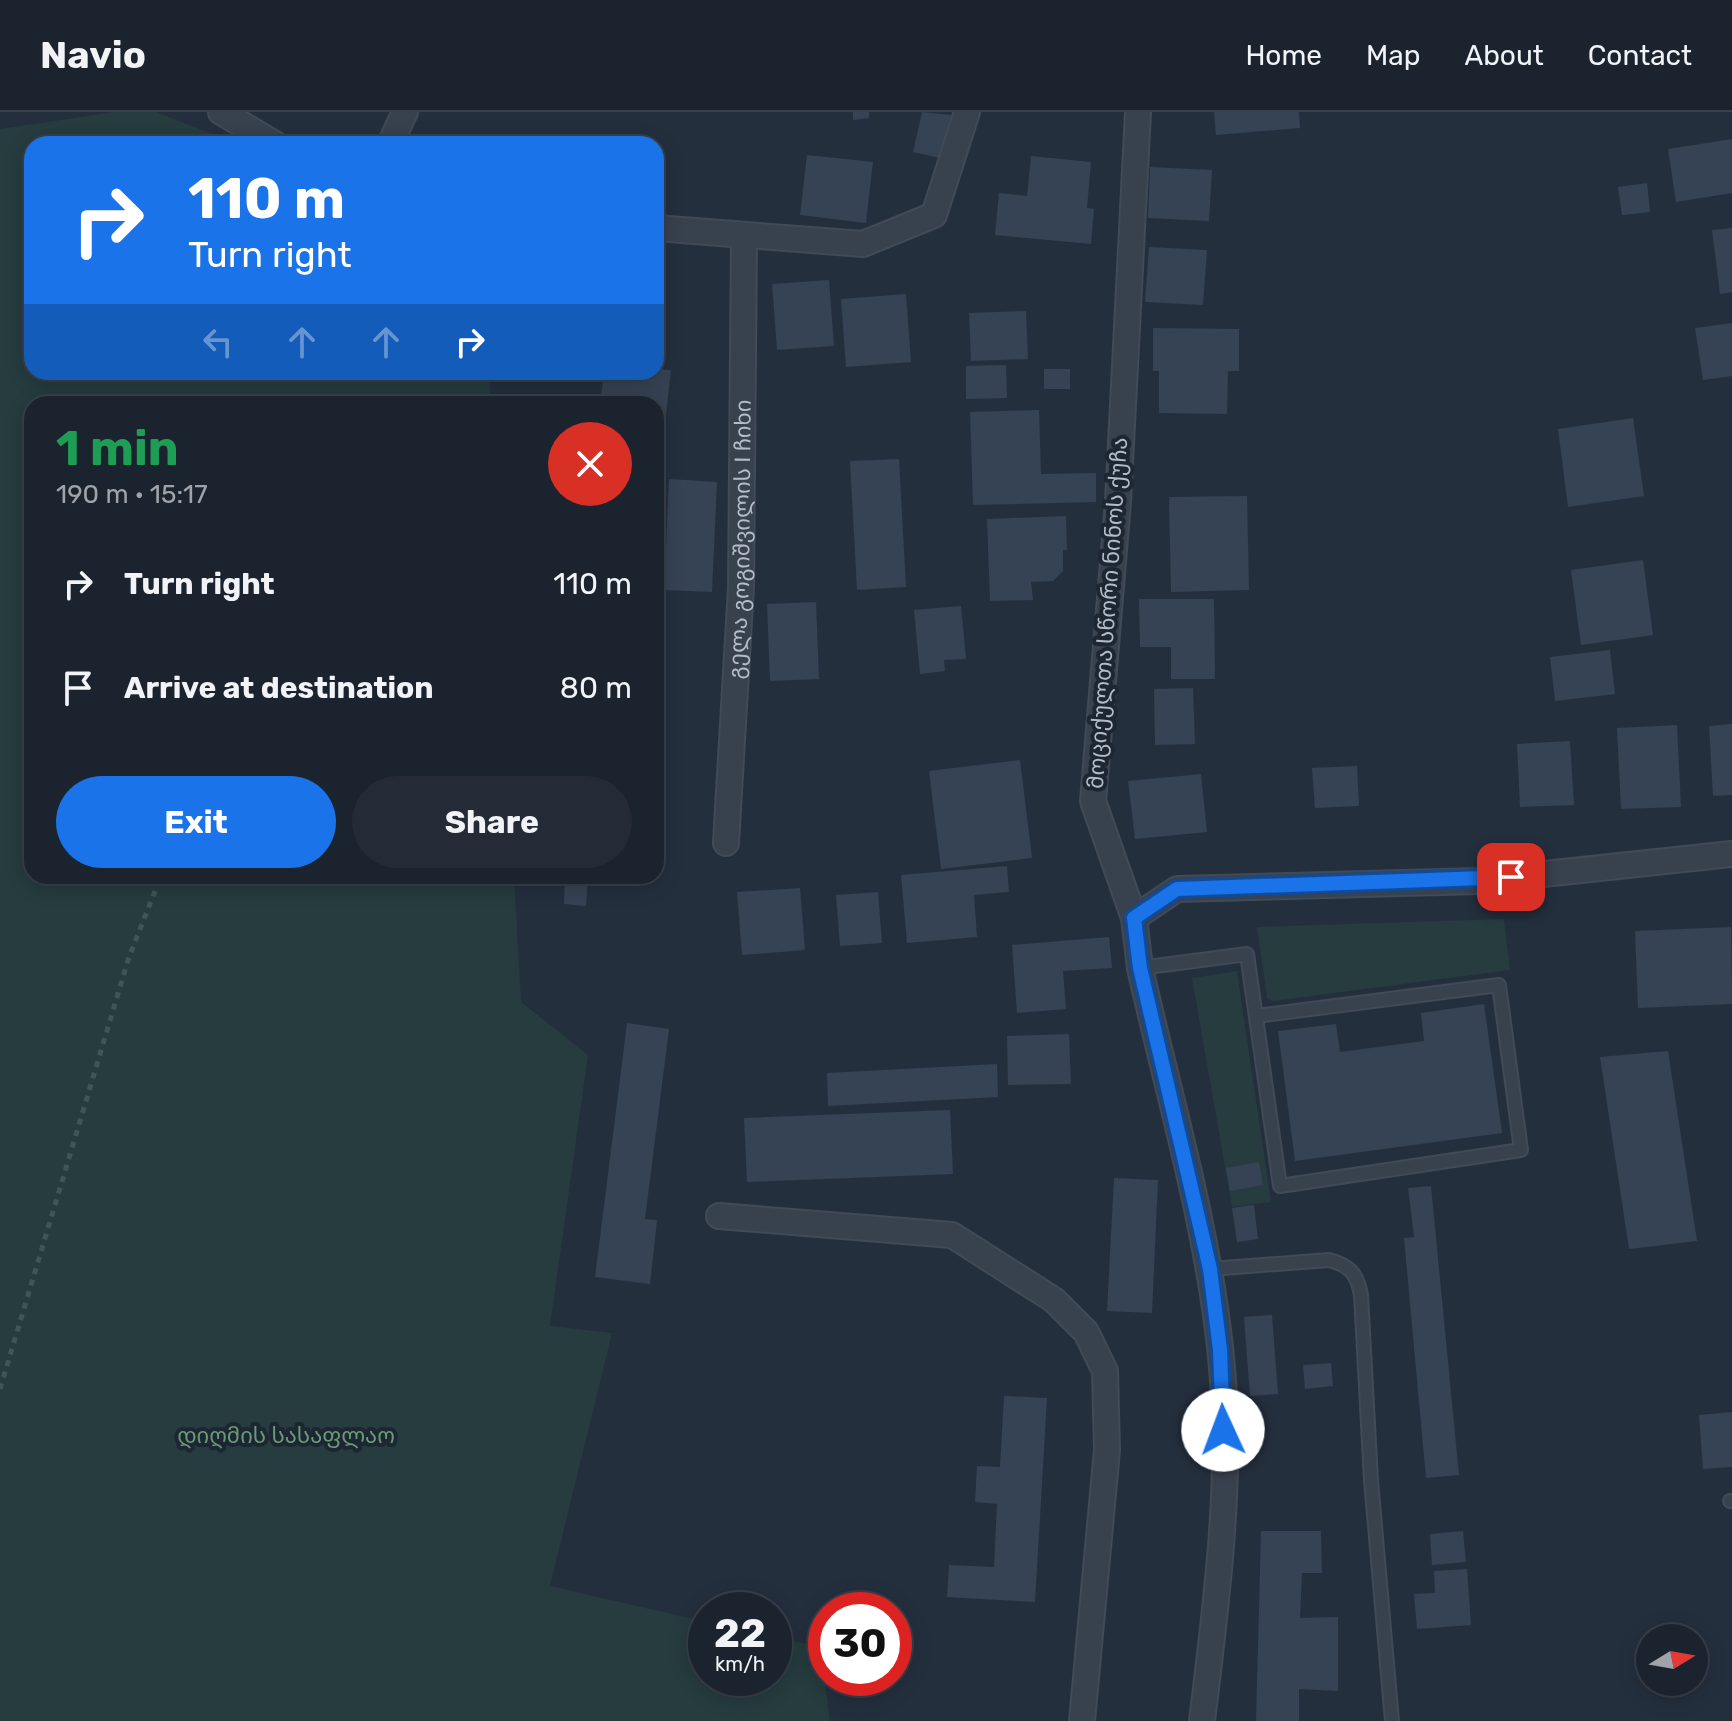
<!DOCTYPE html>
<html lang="en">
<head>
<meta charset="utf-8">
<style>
  :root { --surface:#1b232e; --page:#242b36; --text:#f1f3f6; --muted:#a0a4aa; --line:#39404a; --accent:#1a73e8 }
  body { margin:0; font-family:Rubik,"Noto Sans Georgian",sans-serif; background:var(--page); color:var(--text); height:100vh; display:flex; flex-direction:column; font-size:30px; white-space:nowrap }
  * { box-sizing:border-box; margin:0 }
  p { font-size:26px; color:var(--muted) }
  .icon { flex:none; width:44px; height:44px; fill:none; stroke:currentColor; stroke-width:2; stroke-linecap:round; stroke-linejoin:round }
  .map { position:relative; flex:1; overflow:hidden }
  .sheet { position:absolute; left:24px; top:284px; width:640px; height:488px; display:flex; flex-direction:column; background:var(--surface); border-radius:24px; box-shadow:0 4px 20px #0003,0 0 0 2px var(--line) }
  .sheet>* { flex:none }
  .guide { position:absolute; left:24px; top:24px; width:640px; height:244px; border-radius:24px; box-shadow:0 4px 20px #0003,0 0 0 2px var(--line); background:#1a73e8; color:#fff; overflow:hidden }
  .needle { width:52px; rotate:79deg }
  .fabs { position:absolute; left:1636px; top:1512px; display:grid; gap:16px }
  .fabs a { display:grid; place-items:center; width:72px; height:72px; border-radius:50%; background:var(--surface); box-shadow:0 4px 20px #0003,0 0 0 2px var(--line); font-size:40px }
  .speed { position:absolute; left:688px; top:1480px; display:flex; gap:16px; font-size:40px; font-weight:700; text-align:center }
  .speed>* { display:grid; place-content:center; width:104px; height:104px; border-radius:50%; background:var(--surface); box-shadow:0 4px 20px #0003,0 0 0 2px var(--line); line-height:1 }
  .speed small { font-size:20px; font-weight:400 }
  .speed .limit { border:12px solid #d22; background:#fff; color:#111 }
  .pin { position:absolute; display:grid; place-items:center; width:68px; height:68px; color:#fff; margin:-34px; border-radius:16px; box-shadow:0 4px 12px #0006 }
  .me { position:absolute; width:88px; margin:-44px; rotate:358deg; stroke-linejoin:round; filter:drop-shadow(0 0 6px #0008) }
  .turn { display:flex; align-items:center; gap:28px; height:168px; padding:0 32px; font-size:36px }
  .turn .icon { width:104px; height:104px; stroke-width:2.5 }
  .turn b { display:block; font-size:56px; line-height:68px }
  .lanes { display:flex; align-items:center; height:76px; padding:0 32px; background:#0003; justify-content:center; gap:40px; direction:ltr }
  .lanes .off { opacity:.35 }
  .round { display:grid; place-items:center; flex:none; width:84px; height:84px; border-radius:42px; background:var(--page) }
  .overview { display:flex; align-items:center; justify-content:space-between; height:136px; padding:0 32px }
  h1 { font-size:48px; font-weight:700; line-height:60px; color:#1e9e55 }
  .cta { display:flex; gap:16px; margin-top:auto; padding:16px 32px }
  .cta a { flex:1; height:92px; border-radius:48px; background:var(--accent); color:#fff; font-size:32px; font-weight:700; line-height:92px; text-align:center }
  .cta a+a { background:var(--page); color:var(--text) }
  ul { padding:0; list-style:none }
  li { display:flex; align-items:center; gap:24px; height:104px; padding:0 32px }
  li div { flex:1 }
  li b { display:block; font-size:30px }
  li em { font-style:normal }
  header { display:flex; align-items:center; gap:48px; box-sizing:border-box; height:112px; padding:0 40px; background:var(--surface); border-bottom:2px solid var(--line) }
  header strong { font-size:38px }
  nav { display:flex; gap:44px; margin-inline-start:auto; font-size:28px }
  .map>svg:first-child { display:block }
  .green { fill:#263c3f }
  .building { fill:#364354 }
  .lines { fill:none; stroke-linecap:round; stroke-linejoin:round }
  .service-casing { stroke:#414a57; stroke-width:16 }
  .minor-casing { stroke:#414a57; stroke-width:28 }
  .path { stroke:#3f5557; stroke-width:5; stroke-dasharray:6 6; stroke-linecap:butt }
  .service { stroke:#38414e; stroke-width:12 }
  .minor { stroke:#38414e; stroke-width:24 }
  .route-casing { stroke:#114b97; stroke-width:20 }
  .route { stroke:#1a73e8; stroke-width:14 }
  .labels { text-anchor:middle; stroke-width:8; stroke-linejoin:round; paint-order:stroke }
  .street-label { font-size:22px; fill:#b4bcc9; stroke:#1d2633 }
  .park-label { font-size:22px; fill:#6b9a76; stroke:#1d2633 }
</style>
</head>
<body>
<header>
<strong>Navio</strong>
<nav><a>Home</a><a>Map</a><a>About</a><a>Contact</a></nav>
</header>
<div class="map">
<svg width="1732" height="1609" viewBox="0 0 1732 1609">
  <rect width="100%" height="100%" fill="#242f3e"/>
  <!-- green -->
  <path class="green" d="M115,0H156L237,32H32V260H489L491,292H32V764H514L521,890L588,943L550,1214L612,1221L550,1474L706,1510V1566H774V1525L820,1535L830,1609H0V17Z
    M1504,807L1510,858L1273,889L1267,886L1257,815Z
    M1237,859L1271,1090L1232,1095L1192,866Z"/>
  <!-- building -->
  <path class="building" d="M853,0H869V6L853,8Z
    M922,0L951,3L940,46L913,40Z
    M1214,0H1299L1300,16L1216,23Z
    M1732,27V81L1676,90L1668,37Z
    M807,43L873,50L866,111L800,103Z
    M1031,44L1091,50L1087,96L1094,97L1091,132L995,123L999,81L1027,84Z
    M1150,55L1212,58L1209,109L1148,106Z
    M1647,71L1650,100L1622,103L1618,75Z
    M1732,116V180L1720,182L1712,118Z
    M1149,135L1207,138L1203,193L1145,190Z
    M829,168L834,234L777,238L772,172Z
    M906,182L911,250L846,255L841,187Z
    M1026,199L1028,247L971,249L969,201Z
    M1732,211V264L1703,268L1695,216Z
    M1153,216L1239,217V259H1228L1227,302L1159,301V259H1153Z
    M1006,253L1007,286L966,287V254Z
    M656,257L671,258L659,365L656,292H600L604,260H656Z
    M1044,257H1070V277H1044Z
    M1039,298L1041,362L1096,361V390L973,393L970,300Z
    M1633,306L1644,384L1568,395L1558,317Z
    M899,347L906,475L857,478L850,349Z
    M669,367L717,370L712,480L664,478Z
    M1247,384L1249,478L1171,480L1169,385Z
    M1066,404L1067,438H1063V459L1053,469L1031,470L1033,488L990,489L987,407Z
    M1643,448L1653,523L1581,533L1571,458Z
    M1139,487H1214L1215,567H1171V535H1140Z
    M816,490L819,567L770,569L767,492Z
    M961,494L966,547L944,548L945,559L920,562L914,498Z
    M1610,538L1615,582L1555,589L1550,545Z
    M1193,576L1195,632L1155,633L1154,577Z
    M1732,612V683L1713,684L1709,614Z
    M1677,613L1681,695L1621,697L1617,616Z
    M1570,629L1574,693L1520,695L1517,632Z
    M1020,648L1032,746L941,757L929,659Z
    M1357,654L1359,694L1315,696L1312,656Z
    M1201,662L1207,720L1135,727L1128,669Z
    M1007,754L1009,780L974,783L977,825L907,831L901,763Z
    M565,764H588L586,794L564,792Z
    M800,776L805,838L742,843L737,780Z
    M878,780L882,831L840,834L836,783Z
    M1731,815L1732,892L1638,896L1635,819Z
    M1109,825L1112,856L1063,859L1066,897L1017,901L1012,833Z
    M1484,892L1502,1021L1295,1049L1278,919L1336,912L1340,940L1424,929L1421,901Z
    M627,911L669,917L645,1107L657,1108L650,1172L595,1165Z
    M1069,922L1071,972L1008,973L1007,924Z
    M1668,939L1697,1129L1629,1137L1600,945Z
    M997,952L998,985L828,994L827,961Z
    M950,998L953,1062L747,1070L744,1006Z
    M1259,1050L1263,1073L1230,1079L1226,1056Z
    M1114,1066L1158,1068L1152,1201L1107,1199Z
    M1431,1074L1459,1363L1426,1366L1404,1126L1414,1125L1408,1076Z
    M1254,1093L1258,1127L1237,1130L1232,1096Z
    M1272,1203L1278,1282L1250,1284L1244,1205Z
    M1331,1251L1333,1274L1305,1277L1303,1253Z
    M1004,1284L1047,1286L1035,1490L947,1485L949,1453L994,1455L997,1392L975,1390L977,1354L1000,1355Z
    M1732,1300V1355L1703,1357L1699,1303Z
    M1261,1419H1321L1322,1461H1302L1300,1506L1338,1505V1579L1299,1577V1609H1256Z
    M1463,1419L1466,1450L1432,1453L1430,1422Z
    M1467,1457L1471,1513L1417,1517L1414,1482L1435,1481L1434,1459Z"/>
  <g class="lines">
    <!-- service casing -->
    <g class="service-casing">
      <path id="service" d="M1140,856L1247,842L1280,1074L1521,1038L1499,873L1256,904
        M1210,1157L1329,1148C1351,1154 1357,1162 1361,1183L1371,1368L1392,1609
        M1730,1389H1732"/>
    </g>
    <!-- minor casing -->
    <g class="minor-casing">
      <g id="minor">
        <path d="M221,0L275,32"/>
        <path d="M1138,0L1118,390L1093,689L1134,806L1140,856C1168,981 1206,1107 1220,1235C1234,1359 1217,1486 1202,1609"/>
        <path d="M390,32L405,0"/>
        <path d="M656,116L863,132L934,103L967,0"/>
        <path id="s1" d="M726,731L741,475L744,125"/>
        <path d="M1134,806L1177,777L1479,769L1732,742"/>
        <path d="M719,1104L952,1123L1054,1188L1086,1220L1105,1259L1107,1338L1082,1609"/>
      </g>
    </g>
    <!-- path -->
    <path class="path" d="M0,1277L129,845L161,764"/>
    <!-- service -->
    <use href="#service" class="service"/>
    <!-- minor -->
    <use href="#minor" class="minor"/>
  </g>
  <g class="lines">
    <!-- route casing -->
    <g class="route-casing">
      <path id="route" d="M1223,1318L1220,1238L1210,1157L1140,856L1134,806L1177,777L1511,765"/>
    </g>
    <!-- route -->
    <use href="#route" class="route"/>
  </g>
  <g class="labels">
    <!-- street labels -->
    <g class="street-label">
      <text dy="8" stroke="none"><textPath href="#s1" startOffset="304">გელა გოგიშვილის I ჩიხი</textPath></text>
      <text transform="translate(1107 501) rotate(-86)" y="8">მოციქულთა სწორი ნინოს ქუჩა</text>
    </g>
    <!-- park labels -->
    <g class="park-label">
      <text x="286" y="1331">დიღმის სასაფლაო</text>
    </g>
  </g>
</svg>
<div class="fabs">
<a><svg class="needle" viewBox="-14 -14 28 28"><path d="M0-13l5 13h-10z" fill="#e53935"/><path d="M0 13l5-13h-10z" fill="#a0a4aa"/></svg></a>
</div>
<div class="speed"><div>22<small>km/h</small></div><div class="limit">30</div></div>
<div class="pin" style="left:1511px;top:765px;background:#d93025"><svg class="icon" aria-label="arrive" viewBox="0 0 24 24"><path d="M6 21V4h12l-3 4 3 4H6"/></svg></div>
<svg class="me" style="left:1223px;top:1318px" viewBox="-20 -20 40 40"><circle r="19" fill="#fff"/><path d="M0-13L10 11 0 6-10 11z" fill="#1a73e8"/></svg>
<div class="guide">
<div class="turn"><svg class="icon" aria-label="right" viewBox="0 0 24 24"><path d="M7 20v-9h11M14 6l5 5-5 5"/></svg><div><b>110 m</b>Turn right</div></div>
<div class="lanes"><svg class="icon off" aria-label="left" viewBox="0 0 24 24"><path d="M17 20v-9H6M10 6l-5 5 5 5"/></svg><svg class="icon off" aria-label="ahead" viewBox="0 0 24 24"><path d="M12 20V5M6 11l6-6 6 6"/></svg><svg class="icon off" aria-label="ahead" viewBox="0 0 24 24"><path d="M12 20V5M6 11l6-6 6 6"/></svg><svg class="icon" aria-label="right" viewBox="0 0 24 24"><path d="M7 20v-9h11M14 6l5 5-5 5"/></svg></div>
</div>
<section class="sheet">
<div class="overview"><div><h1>1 min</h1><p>190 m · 15:17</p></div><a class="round" style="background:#d93025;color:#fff"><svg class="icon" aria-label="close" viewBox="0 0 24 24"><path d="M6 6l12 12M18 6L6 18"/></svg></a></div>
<ul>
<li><svg class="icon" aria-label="right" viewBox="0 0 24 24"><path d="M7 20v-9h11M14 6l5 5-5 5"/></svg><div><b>Turn right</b></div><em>110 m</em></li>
<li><svg class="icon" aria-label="arrive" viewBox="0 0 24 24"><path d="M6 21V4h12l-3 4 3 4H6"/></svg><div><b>Arrive at destination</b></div><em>80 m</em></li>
</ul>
<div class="cta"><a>Exit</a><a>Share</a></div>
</section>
</div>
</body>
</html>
